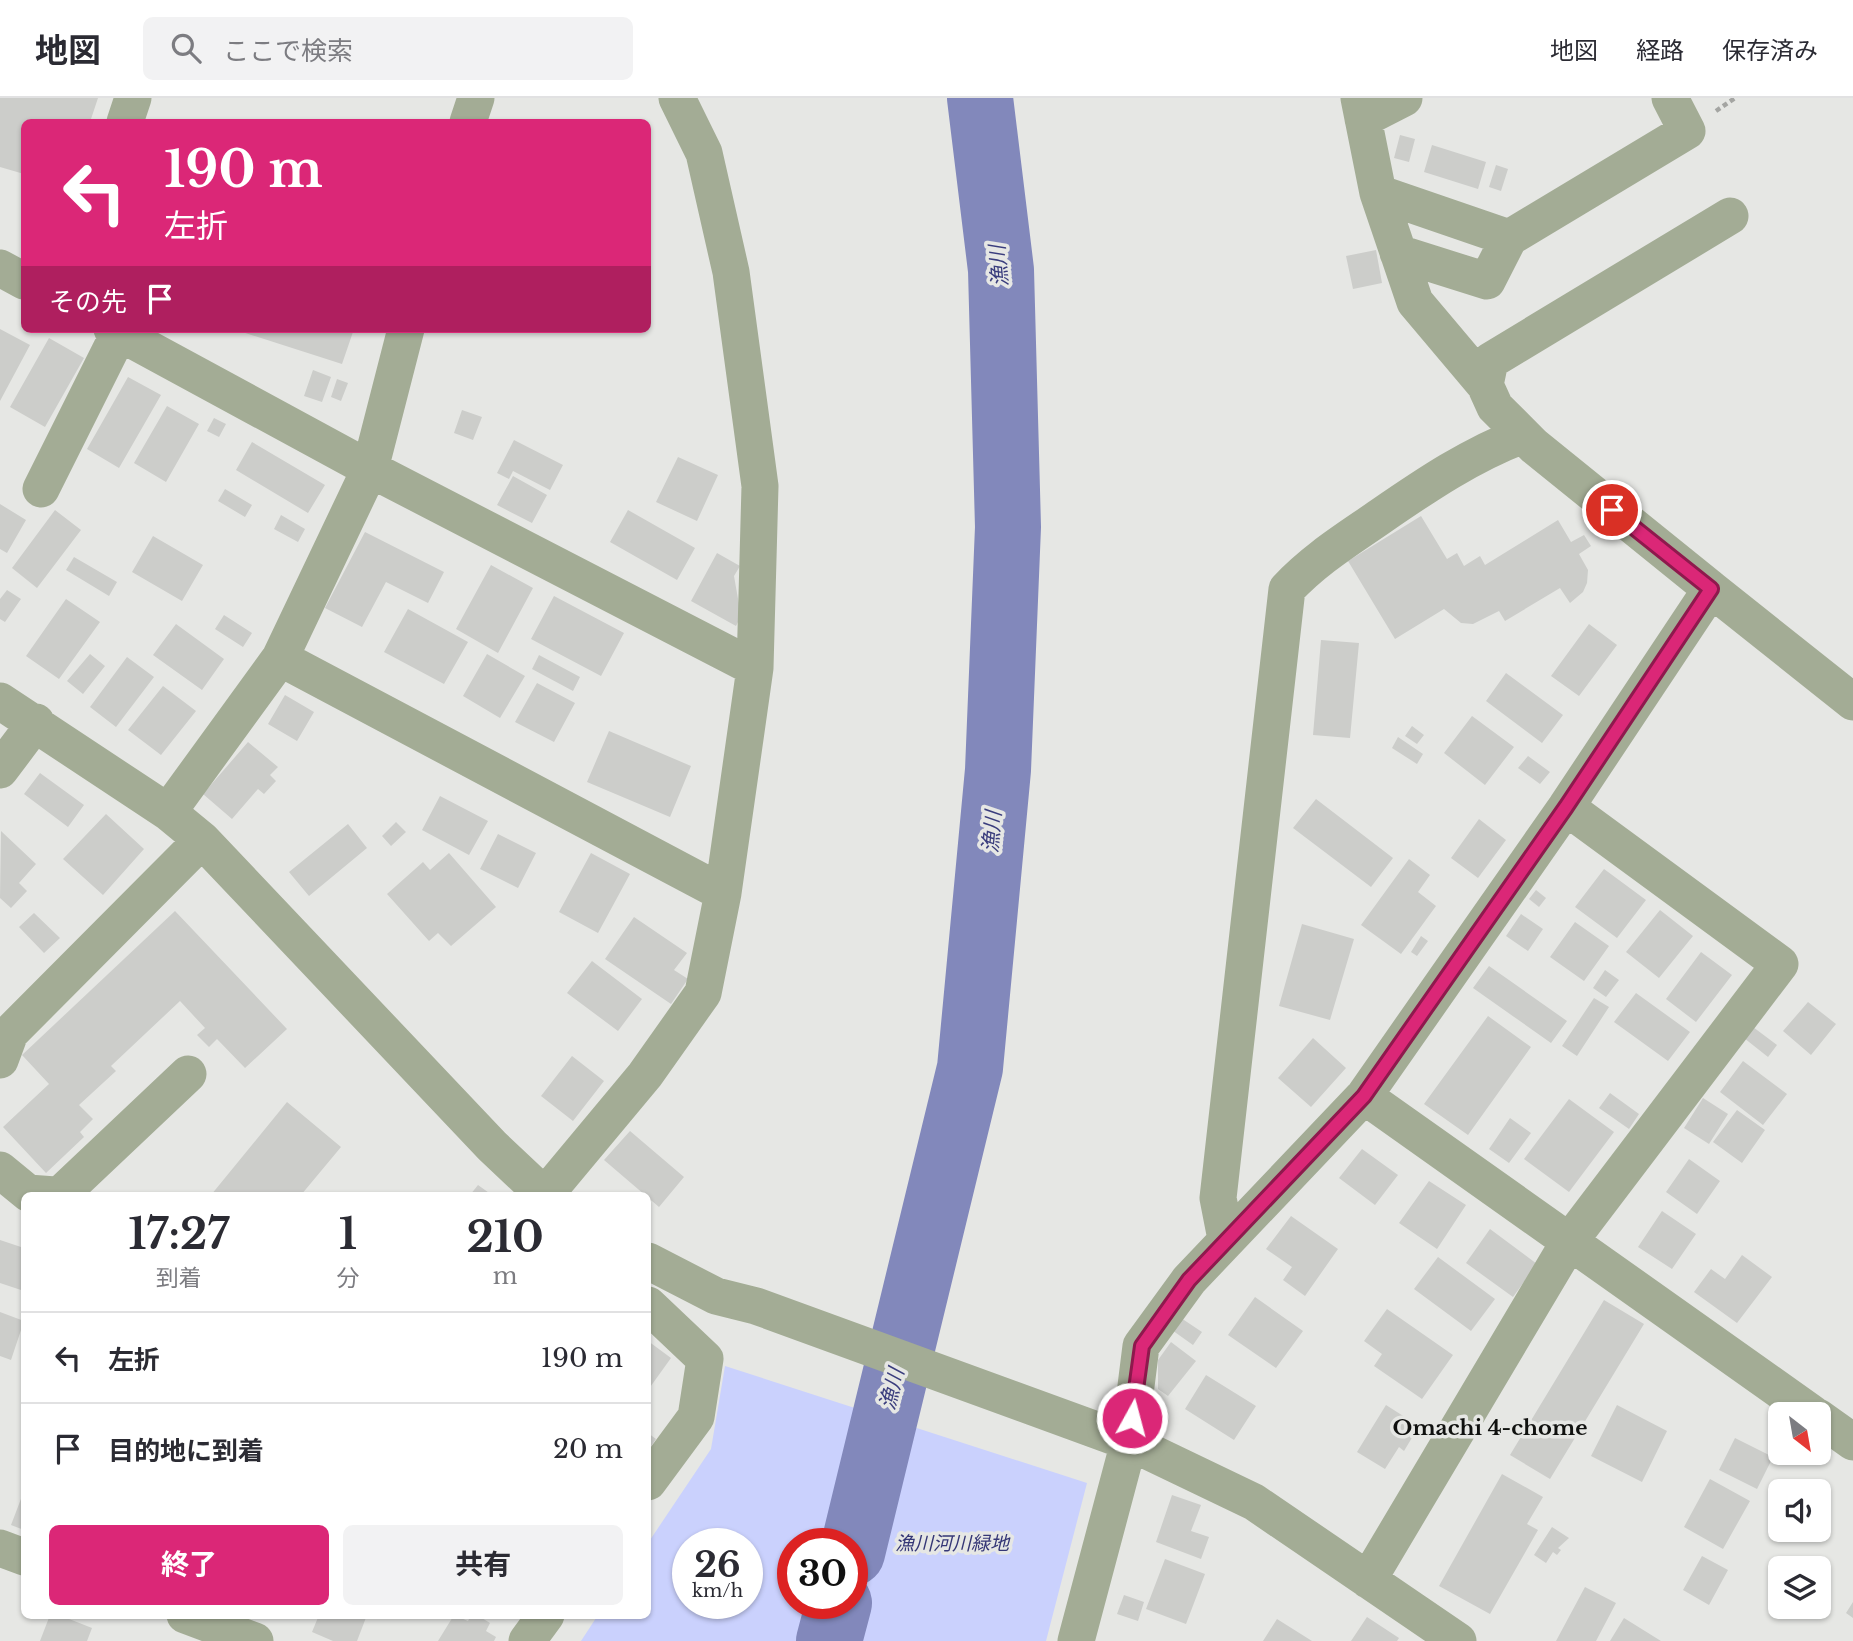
<!DOCTYPE html>
<html lang="ja">
<head>
<meta charset="utf-8">
<style>
  :root { --surface:#fff; --page:#f2f2f3; --text:#2b2b33; --muted:#7c7c81; --line:#e1e1e2; --accent:#db2777 }
  body { margin:0; font-family:"Libre Baskerville","Noto Sans JP",serif; background:var(--page); color:var(--text); height:100vh; display:flex; flex-direction:column; font-size:26px; white-space:nowrap }
  * { box-sizing:border-box; margin:0 }
  p { font-size:23px; color:var(--muted) }
  .icon { flex:none; width:38px; height:38px; fill:none; stroke:currentColor; stroke-width:2; stroke-linecap:round; stroke-linejoin:round }
  .map { position:relative; flex:1; overflow:hidden }
  .details { position:absolute; left:21px; top:1094px; width:630px; height:427px; display:flex; flex-direction:column; background:var(--surface); border-radius:10px; box-shadow:0 2px 5px #0004 }
  .details>* { flex:none }
  .hud { position:absolute; left:21px; top:21px; width:630px; height:214px; border-radius:10px; box-shadow:0 2px 5px #0004; background:#db2777; color:#fff; overflow:hidden }
  .needle { width:46px; rotate:149deg }
  .fabs { position:absolute; left:1768px; top:1304px; display:grid; gap:14px }
  .fabs a { display:grid; place-items:center; width:63px; height:63px; border-radius:10px; background:var(--surface); box-shadow:0 2px 5px #0004; font-size:35px }
  .speed { position:absolute; left:672px; top:1430px; display:flex; gap:14px; font-size:35px; font-weight:700; text-align:center }
  .speed>* { display:grid; place-content:center; width:91px; height:91px; border-radius:50%; background:var(--surface); box-shadow:0 2px 5px #0004; line-height:1 }
  .speed small { font-size:18px; font-weight:400 }
  .speed .limit { border:10px solid #d22; background:#fff; color:#111 }
  .pin { position:absolute; display:grid; place-items:center; width:60px; height:60px; color:#fff; margin:-30px; border:4px solid #fff; border-radius:50%; box-shadow:0 2px 7px #0007 }
  .me { position:absolute; width:77px; margin:-38px; rotate:7deg; stroke-linejoin:round; filter:drop-shadow(0 0 5px #0008) }
  .turn { display:flex; align-items:center; gap:24px; height:147px; padding:0 28px; font-size:32px }
  .turn .icon { width:91px; height:91px; stroke-width:2.5 }
  .turn b { display:block; font-size:49px; line-height:60px }
  .then { display:flex; align-items:center; height:66px; padding:0 28px; background:#0003; gap:14px; font-size:26px }
  .eta { display:flex; justify-content:space-evenly; align-items:center; height:119px; text-align:center }
  .eta b { font-size:42px; font-weight:700; line-height:49px }
  .button { display:flex; gap:14px; margin-top:auto; padding:14px 28px }
  .button a { flex:1; height:80px; border-radius:10px; background:var(--accent); color:#fff; font-size:28px; font-weight:700; line-height:80px; text-align:center }
  .button a+a { background:var(--page); color:var(--text) }
  ul { padding:0; list-style:none }
  li { display:flex; align-items:center; gap:21px; height:91px; padding:0 28px; border-top:2px solid var(--line) }
  li div { flex:1 }
  li b { display:block; font-size:26px }
  li em { font-style:normal }
  header { display:flex; align-items:center; gap:42px; box-sizing:border-box; height:98px; padding:0 35px; background:var(--surface); border-bottom:2px solid var(--line) }
  header strong { font-size:33px }
  nav { display:flex; gap:38px; margin-inline-start:auto; font-size:24px }
  .search { width:490px; height:63px; background:var(--page); display:flex; align-items:center; gap:18px; box-sizing:border-box; padding:0 24px; border-radius:10px; color:var(--muted); font-size:26px }
  .map>svg:first-child { display:block }
  .green { fill:#cad1fd; fill-rule:evenodd }
  .lines { fill:none; stroke-linecap:round; stroke-linejoin:round }
  .river { stroke:#8288bb; stroke-width:66 }
  .building { fill:#cccdca }
  .path { stroke:#a4a5a2; stroke-width:4.5; stroke-dasharray:5 3.5; stroke-linecap:butt }
  .minor { stroke:#a3ac95; stroke-width:37 }
  .route-casing { stroke:#8e194d; stroke-width:18 }
  .route { stroke:#db2777; stroke-width:12 }
  .labels { text-anchor:middle; stroke-width:7; stroke-linejoin:round; paint-order:stroke }
  .park-label { font-size:19px; font-style:italic; fill:#353776; stroke:#e6e7e4 }
  .water-label { font-size:21px; font-style:italic; fill:#3a3d7d; stroke:#e6e7e4 }
  .neighbourhood-label { font-size:21px; font-weight:bold; fill:#10110f; stroke:#e6e7e4 }
</style>
</head>
<body>
<header>
<strong>地図</strong>
<div class="search"><svg class="icon" aria-label="search" viewBox="0 0 24 24"><circle cx="10" cy="10" r="6"/><path d="M15 15l6 6"/></svg>ここで検索</div>
<nav><a>地図</a><a>経路</a><a>保存済み</a></nav>
</header>
<div class="map">
<svg width="1853" height="1543" viewBox="0 0 1853 1543">
  <rect width="100%" height="100%" fill="#e6e7e4"/>
  <!-- green -->
  <path class="green" d="M725,1268L1087,1385L1046,1543H581L598,1517H648V1445L711,1351ZM688,1446H747V1505H688ZM793,1446H852V1505H793Z"/>
  <g class="lines">
    <!-- river -->
    <path class="river" d="M852,1455L970,970L998,672L1008,429L1001,172L980,0
      M829,1543L839,1505"/>
  </g>
  <!-- building -->
  <path class="building" d="M0,0H98L90,24H24V76L0,69Z
    M1400,37L1415,41L1409,64L1394,60Z
    M1432,47L1486,64L1478,91L1424,74Z
    M1496,67L1508,71L1501,93L1489,89Z
    M1376,152L1382,185L1353,191L1346,158Z
    M0,231L30,247L0,303Z
    M233,231H354L342,266Z
    M49,240L84,260L45,329L10,309Z
    M313,272L331,279L322,304L304,298Z
    M128,279L161,297L119,370L87,351Z
    M337,281L348,285L341,303L331,299Z
    M167,308L199,326L166,384L134,365Z
    M462,312L482,319L473,342L454,335Z
    M214,320L226,326L219,339L207,333Z
    M514,342L563,367L550,392L513,373L509,381L497,375Z
    M252,344L325,387L308,415L236,372Z
    M678,359L718,377L697,423L656,404Z
    M513,378L547,397L532,425L497,407Z
    M225,391L252,407L245,419L218,403Z
    M0,406L26,422L7,455L0,451Z
    M55,412L81,432L37,490L12,470Z
    M628,412L695,450L677,482L610,444Z
    M281,417L305,431L298,444L274,431Z
    M1421,418L1447,461L1457,455L1464,468L1480,458L1485,467L1558,422L1571,444L1584,437L1591,448L1579,456L1588,472L1587,485L1583,494L1570,505L1560,490L1505,523L1499,513L1473,526L1461,525L1444,511L1395,541L1348,463Z
    M365,434L444,474L428,505L386,484L362,529L325,510Z
    M153,438L203,467L182,503L132,474Z
    M717,455L740,468L734,478L741,518L736,528L691,503Z
    M74,459L117,484L109,498L66,472Z
    M491,467L533,490L498,555L456,531Z
    M7,492L21,501L5,524L0,521V501Z
    M554,498L624,535L601,578L531,541Z
    M66,501L100,524L59,581L26,558Z
    M408,511L468,544L444,586L384,554Z
    M224,517L252,535L243,549L215,531Z
    M176,526L224,561L202,592L153,557Z
    M1589,526L1617,547L1579,598L1551,578Z
    M1321,542L1359,545L1350,640L1313,637Z
    M90,556L105,568L83,596L67,583Z
    M487,556L525,578L500,620L463,598Z
    M539,557L580,579L573,593L532,571Z
    M127,559L154,579L116,629L90,609Z
    M1506,575L1563,617L1542,645L1486,603Z
    M537,585L575,605L554,644L515,624Z
    M163,588L196,613L161,657L128,632Z
    M285,597L314,614L297,643L268,626Z
    M1472,618L1514,649L1485,687L1444,655Z
    M1412,628L1424,637L1417,646L1405,638Z
    M609,633L691,668L670,719L587,684Z
    M1398,639L1423,656L1417,666L1392,650Z
    M248,644L278,669L270,677L276,683L264,696L258,691L232,721L203,696Z
    M1528,658L1550,674L1540,686L1518,670Z
    M40,675L84,707L68,729L24,696Z
    M440,698L488,723L469,757L422,732Z
    M1316,701L1393,760L1371,789L1293,730Z
    M106,716L144,751L103,797L63,761Z
    M1479,721L1506,742L1478,780L1451,760Z
    M396,724L406,734L391,748L382,738Z
    M348,726L367,750L309,798L289,774Z
    M1,733L36,766L19,785L27,793L11,810L0,800Z
    M498,736L536,755L518,790L480,771Z
    M449,755L496,809L451,848L438,835L429,843L387,796L423,764L430,772Z
    M591,755L630,776L598,835L559,814Z
    M1409,761L1430,777L1418,794L1436,808L1401,856L1361,827Z
    M1604,771L1646,802L1617,840L1575,809Z
    M1536,792L1546,800L1539,809L1529,801Z
    M1660,812L1693,838L1659,880L1626,854Z
    M175,813L287,931L245,970L217,941L209,949L197,937L205,930L180,903L111,968L116,973L79,1007L93,1021L80,1034L84,1039L46,1075L3,1029L49,986L22,957Z
    M34,815L60,840L44,855L19,829Z
    M1521,816L1543,831L1528,853L1506,838Z
    M634,819L687,855L674,872L688,881L671,906L605,861Z
    M1575,824L1609,848L1584,883L1550,859Z
    M1302,826L1354,841L1330,922L1279,908Z
    M1421,838L1428,843L1417,858L1411,854Z
    M1701,854L1732,877L1696,924L1666,901Z
    M592,863L642,901L618,933L567,895Z
    M1489,868L1567,923L1551,945L1473,890Z
    M1605,872L1619,882L1606,899L1593,890Z
    M1636,895L1690,934L1668,963L1614,924Z
    M1594,900L1609,909L1577,958L1562,948Z
    M1808,904L1836,926L1811,957L1783,933Z
    M1488,918L1531,949L1468,1037L1424,1006Z
    M1753,929L1777,947L1768,959L1744,940Z
    M1313,940L1346,970L1311,1009L1278,980Z
    M572,958L604,983L573,1023L541,998Z
    M1743,963L1787,996L1763,1027L1720,994Z
    M1610,995L1639,1016L1629,1031L1599,1010Z
    M1703,1000L1728,1016L1709,1046L1684,1030Z
    M1569,1001L1614,1034L1569,1094L1524,1061Z
    M287,1004L341,1049L301,1097H211Z
    M1737,1012L1765,1032L1742,1065L1713,1044Z
    M1510,1020L1531,1035L1509,1065L1489,1051Z
    M630,1033L684,1079L659,1109L604,1062Z
    M1362,1051L1398,1077L1375,1107L1339,1080Z
    M1689,1061L1720,1083L1697,1116L1666,1094Z
    M1429,1083L1466,1107L1437,1151L1399,1125Z
    M478,1087L492,1097H470Z
    M1662,1113L1696,1136L1672,1171L1638,1149Z
    M1291,1118L1338,1151L1305,1198L1283,1182L1292,1169L1266,1151Z
    M1490,1131L1537,1166L1513,1199L1466,1165Z
    M0,1142L24,1150V1193L0,1185Z
    M1742,1157L1772,1179L1737,1225L1694,1194L1711,1171L1725,1181Z
    M1438,1159L1495,1201L1471,1233L1414,1191Z
    M1255,1199L1303,1233L1276,1270L1228,1237Z
    M1604,1202L1644,1226L1550,1381L1510,1357Z
    M1387,1211L1453,1257L1422,1301L1374,1268L1382,1256L1364,1243Z
    M0,1214L24,1223L11,1262L0,1258Z
    M1178,1218L1202,1234L1193,1247L1169,1230Z
    M648,1243L671,1260L648,1292Z
    M1171,1244L1196,1263L1168,1298L1158,1291V1262Z
    M1206,1277L1256,1308L1234,1342L1185,1311Z
    M1386,1307L1419,1328L1404,1353L1399,1349L1385,1371L1357,1354Z
    M1617,1307L1667,1333L1642,1384L1591,1358Z
    M648,1335L656,1341L648,1353Z
    M1735,1340L1773,1359L1757,1391L1719,1372Z
    M1502,1376L1543,1399L1527,1426L1538,1432L1490,1516L1439,1488Z
    M1710,1381L1750,1403L1723,1451L1684,1429Z
    M24,1393V1432L11,1427Z
    M1172,1397L1201,1407L1191,1433L1209,1439L1201,1461L1156,1444Z
    M1552,1429L1569,1440L1558,1450L1561,1452L1557,1457L1553,1454L1546,1465L1534,1457Z
    M1702,1458L1728,1472L1709,1507L1683,1492Z
    M1165,1461L1205,1476L1186,1526L1146,1511Z
    M1585,1489L1616,1505L1596,1543H1556Z
    M1124,1497L1144,1504L1138,1523L1117,1516Z
    M1853,1504V1520L1846,1515Z
    M50,1517H59L92,1530L87,1543H40Z
    M319,1517H367L357,1543H333L312,1534Z
    M454,1517L468,1523L471,1517H477L490,1525L486,1533L496,1539L494,1543H438Z
    M1367,1519L1399,1540L1397,1543H1351Z
    M1624,1520L1661,1543H1610Z
    M1277,1521L1312,1543H1263Z"/>
  <g class="lines">
    <!-- path -->
    <path class="path" d="M1716,13L1735,0"/>
    <!-- minor -->
    <path class="minor" d="M677,0L704,55L731,174L760,388L755,570
      M1359,0L1378,95L1509,140
      M1363,21L1404,0
      M125,24L133,0
      M468,24L476,0
      M1378,95L1415,204L1485,287
      M1398,155L1487,183L1509,140L1687,33L1670,0
      M0,170L24,183
      M112,231L370,371L755,570L723,795L703,895L645,977L545,1097
      M41,391L119,235
      M1711,491L1853,604
      M280,560L723,795
      M0,603L168,714L202,742L492,1048L544,1097
      M0,672L36,624
      M168,714L280,560L370,371L406,231
      M0,962L10,935L202,742
      M1364,998L1813,1316
      M0,1072L28,1095L55,1097
      M60,1097L188,976
      M1226,1141L1218,1100L1287,491C1315,461 1348,441 1381,418C1426,387 1472,356 1523,337
      M648,1163L716,1198L756,1208L1129,1344L1254,1404L1458,1543
      M648,1207L705,1261L696,1319L648,1384
      M1818,1319L1853,1344
      M0,1450L24,1459
      M1368,1482L1569,1144L1780,866L1566,709
      M185,1517L255,1543
      M527,1543L546,1517
      M1076,1543L1129,1344L1141,1248L1189,1182L1364,998L1566,709L1711,491L1534,348L1495,309L1485,287L1490,263L1730,118"/>
  </g>
  <g class="lines">
    <!-- route casing -->
    <g class="route-casing">
      <path id="route" d="M1132,1320L1142,1248L1189,1182L1364,998L1566,709L1711,491L1612,412"/>
    </g>
    <!-- route -->
    <use href="#route" class="route"/>
  </g>
  <g class="labels">
    <!-- park labels -->
    <g class="park-label">
      <text x="952" y="1452">漁川河川緑地</text>
    </g>
    <!-- water labels -->
    <g class="water-label">
      <text transform="translate(999 168) rotate(-95)" y="7">漁川</text>
      <text transform="translate(992 734) rotate(-85)" y="7">漁川</text>
      <text transform="translate(892 1291) rotate(-76)" y="7">漁川</text>
    </g>
    <!-- neighbourhood labels -->
    <g class="neighbourhood-label">
      <text x="1490" y="1337">Omachi 4-chome</text>
    </g>
  </g>
</svg>
<div class="fabs">
<a><svg class="needle" viewBox="-14 -14 28 28"><path d="M0-13l5 13h-10z" fill="#e53935"/><path d="M0 13l5-13h-10z" fill="#7c7c81"/></svg></a>
<a><svg class="icon" aria-label="sound" viewBox="0 0 24 24"><path d="M4 9h4l5-4v14l-5-4H4zM17 9q2 3 0 6"/></svg></a>
<a><svg class="icon" aria-label="layers" viewBox="0 0 24 24"><path d="M12 4l9 5-9 5-9-5zM3 14l9 5 9-5"/></svg></a>
</div>
<div class="speed"><div>26<small>km/h</small></div><div class="limit">30</div></div>
<div class="pin" style="left:1612px;top:412px;background:#d93025"><svg class="icon" aria-label="arrive" viewBox="0 0 24 24"><path d="M6 21V4h12l-3 4 3 4H6"/></svg></div>
<svg class="me" style="left:1132px;top:1320px" viewBox="-20 -20 40 40"><circle r="17" fill="#db2777" stroke="#fff" stroke-width="3"/><path d="M0-11L8 9 0 5-8 9z" fill="#fff"/></svg>
<div class="hud">
<div class="turn"><svg class="icon" aria-label="left" viewBox="0 0 24 24"><path d="M17 20v-9H6M10 6l-5 5 5 5"/></svg><div><b>190 m</b>左折</div></div>
<div class="then">その先<svg class="icon" aria-label="arrive" viewBox="0 0 24 24"><path d="M6 21V4h12l-3 4 3 4H6"/></svg></div>
</div>
<section class="details">
<div class="eta">
<div><b>17:27</b><p>到着</p></div>
<div><b>1</b><p>分</p></div>
<div><b>210</b><p>m</p></div>
</div>
<ul>
<li><svg class="icon" aria-label="left" viewBox="0 0 24 24"><path d="M17 20v-9H6M10 6l-5 5 5 5"/></svg><div><b>左折</b></div><em>190 m</em></li>
<li><svg class="icon" aria-label="arrive" viewBox="0 0 24 24"><path d="M6 21V4h12l-3 4 3 4H6"/></svg><div><b>目的地に到着</b></div><em>20 m</em></li>
</ul>
<div class="button"><a>終了</a><a>共有</a></div>
</section>
</div>
</body>
</html>
